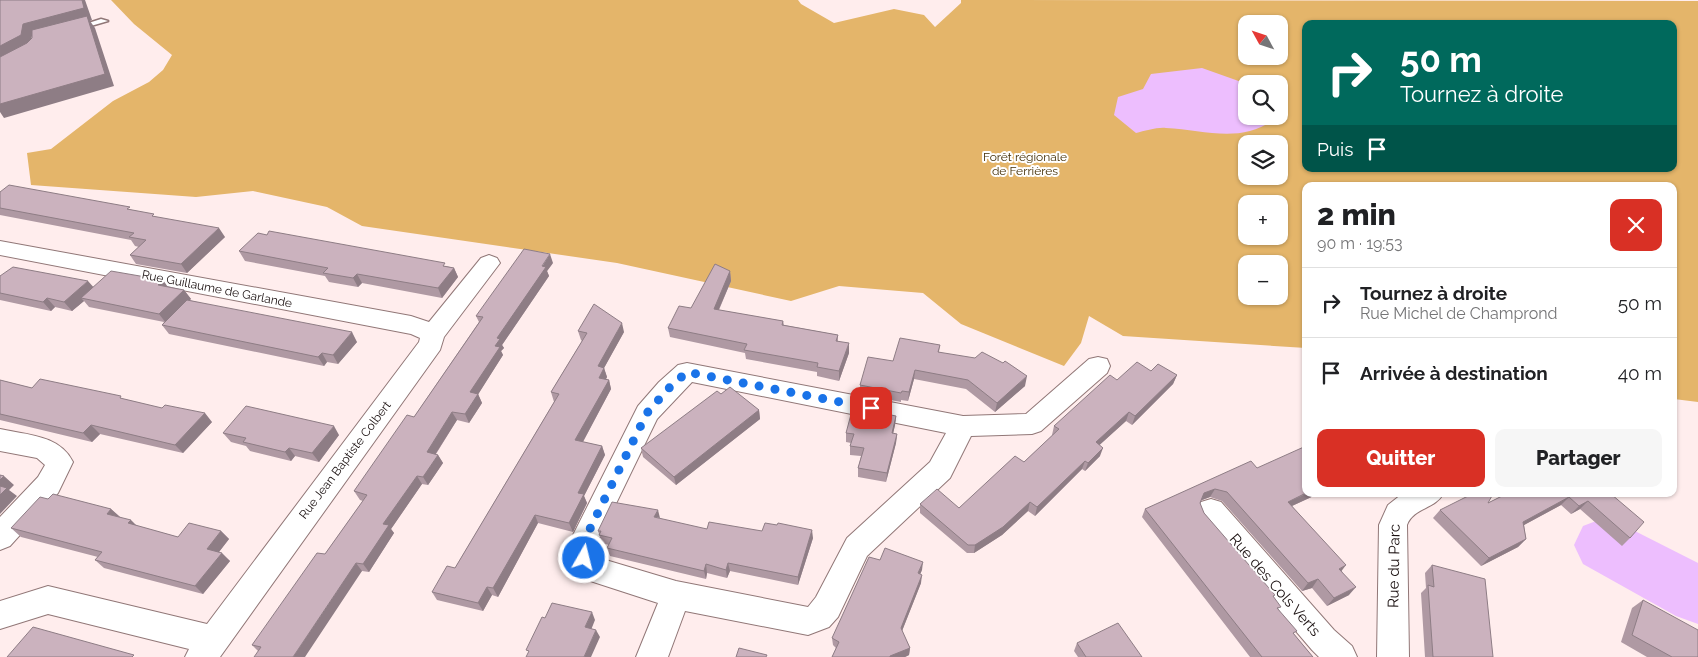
<!DOCTYPE html>
<html lang="fr">
<head>
<meta charset="utf-8">
<style>
  :root { --surface:#fff; --page:#f6f6f6; --text:#202124; --muted:#757577; --line:#e0e0e0; --accent:#d93025 }
  body { margin:0; font-family:Raleway,sans-serif; background:var(--page); color:var(--text); height:100vh; display:flex; flex-direction:column; font-size:19px; white-space:nowrap }
  * { box-sizing:border-box; margin:0 }
  p { font-size:16px; color:var(--muted) }
  .icon { flex:none; width:28px; height:28px; fill:none; stroke:currentColor; stroke-width:2; stroke-linecap:round; stroke-linejoin:round }
  .map { position:relative; flex:1; overflow:hidden }
  .side { position:absolute; left:1302px; top:182px; width:375px; height:315px; display:flex; flex-direction:column; background:var(--surface); border-radius:10px; box-shadow:0 1px 4px #0004 }
  .side>* { flex:none }
  .guide { position:absolute; left:1302px; top:20px; width:375px; height:152px; border-radius:10px; box-shadow:0 1px 4px #0004; background:#00695c; color:#fff; overflow:hidden }
  .needle { width:32px; rotate:310deg }
  .buttons { position:absolute; left:1238px; top:15px; display:grid; gap:10px }
  .buttons a { display:grid; place-items:center; width:50px; height:50px; border-radius:10px; background:var(--surface); box-shadow:0 1px 4px #0004; font-size:25px }
  .pin { position:absolute; display:grid; place-items:center; width:42px; height:42px; color:#fff; margin:-21px; border-radius:10px; box-shadow:0 2px 8px #0006 }
  .me { position:absolute; width:55px; margin:-28px; rotate:8deg; stroke-linejoin:round; filter:drop-shadow(0 0 4px #0008) }
  .turn { display:flex; align-items:center; gap:18px; height:105px; padding:0 15px; font-size:22px }
  .turn .icon { width:65px; height:65px; stroke-width:2.5 }
  .turn b { display:block; font-size:35px; line-height:42px }
  .then { display:flex; align-items:center; height:48px; padding:0 15px; background:#0003; gap:10px; font-size:19px }
  .round { display:grid; place-items:center; flex:none; width:52px; height:52px; border-radius:10px; background:var(--page) }
  .headline { display:flex; align-items:center; justify-content:space-between; height:85px; padding:0 15px }
  h1 { font-size:30px; font-weight:800; line-height:38px }
  .primary-button { display:flex; gap:10px; margin-top:auto; padding:10px 15px }
  .primary-button a { flex:1; height:58px; border-radius:10px; background:var(--accent); color:#fff; font-size:20px; font-weight:800; line-height:58px; text-align:center }
  .primary-button a+a { background:var(--page); color:var(--text) }
  ul { padding:0; list-style:none }
  li { display:flex; align-items:center; gap:15px; height:70px; padding:0 15px; border-top:1px solid var(--line) }
  li div { flex:1 }
  li b { display:block; font-size:19px }
  li em { font-style:normal }
  .map>svg:first-child { display:block }
  .green { fill:#e4b56a; fill-rule:evenodd }
  .water { fill:#edbefe }
  .lines { fill:none; stroke-linecap:round; stroke-linejoin:round }
  .river { fill:#edbefe; fill-rule:evenodd }
  .service-casing { stroke:#917777; stroke-width:3 }
  .minor-casing { stroke:#917777; stroke-width:2 }
  .service { fill:#fff; fill-rule:evenodd }
  .minor { fill:#fff; fill-rule:evenodd }
  .wall { fill:#af99a3 }
  .shaded-wall { fill:#8e7d85 }
  .building { fill:#cbb2be; stroke:#8e7d85 }
  .route { stroke:#1a73e8; stroke-width:9; stroke-dasharray:0 16.2 }
  .labels { text-anchor:middle; stroke-width:4; stroke-linejoin:round; paint-order:stroke }
  .park-label { font-size:12px; fill:#432e05; stroke:#fff }
  .street-label { font-size:12px; fill:#1a1010; stroke:#fff }
  .near-street-label { font-size:15px; fill:#1a1010; stroke:#fff }
</style>
</head>
<body>
<div class="map">
<svg width="1698" height="657" viewBox="0 0 1698 657">
  <rect width="100%" height="100%" fill="#ffeded"/>
  <!-- green -->
  <path class="green" d="M111,0H798L801,4L834,23L894,9L924,15L935,27L961,3V0L1698,1V402L1674,399V186H1306V348L1123,336L1089,316L1081,343L1064,366L961,324L923,293L839,286L791,301L617,263L362,226L327,207L253,191L196,197L31,185L27,153L51,149L113,101L149,82L163,70L172,55L134,24ZM1246,24H1279V56H1246ZM1306,24H1674V169H1306ZM1246,84H1279V116H1246ZM1246,144H1279V176H1246ZM1246,204H1279V236H1246ZM1246,264H1279V296H1246Z"/>
  <!-- water -->
  <path class="water" d="M1202,68L1247,84L1246,116H1278C1244,145 1206,130 1166,128C1157,127 1145,131 1136,133L1114,115L1118,97L1143,89L1151,74Z"/>
  <g class="lines">
    <!-- river -->
    <path class="river" d="M1604,518L1625,526L1698,563V624L1676,616L1583,564L1574,545L1583,526Z"/>
    <!-- service casing -->
    <g class="service-casing">
      <path id="service" d="M101,19L108,21L77,30L73,28Z"/>
    </g>
    <!-- minor casing -->
    <g class="minor-casing">
      <path id="minor" d="M0,241L411,316L429,322L481,258L489,255L497,258L500,263L444,337L440,350L220,657H185L189,649L48,614L0,629V601L48,586L207,624L419,342L420,338L411,334L0,255Z
        M1098,357L1107,359L1110,366L1107,373L1041,431L1032,434L971,436L950,478L867,556L838,617L829,627L808,635L685,611L668,657H636L658,603L578,577L567,547L638,406L659,382L678,365L687,363L963,416L1026,414L1089,359ZM692,382L946,433L930,462L847,538L816,597L808,607L676,581L599,558L595,547L657,419Z
        M0,429C27,435 60,435 73,462L58,493L10,546L0,550V517L38,477L45,465L37,458L0,451Z
        M1402,494H1443C1435,509 1413,508 1407,525L1409,657H1377L1379,525L1388,505Z
        M1211,499L1221,502L1334,630L1352,646L1357,657H1319L1312,650L1201,520L1197,511L1201,502Z"/>
    </g>
    <!-- service -->
    <use href="#service" class="service"/>
    <!-- minor -->
    <use href="#minor" class="minor"/>
  </g>
  <!-- wall -->
  <path class="wall" d="M0,192L132,210L225,237L187,273L136,264L130,255L139,247L135,246L131,240L0,215Z
    M239,251L446,266L454,268L458,277L442,298L362,283L358,287L329,282L325,276L245,261Z
    M553,263L547,271L549,276L502,345L504,348L501,351L503,355L478,394L482,403L469,423L457,420L436,454L438,455L443,463L428,485L422,484L391,529L394,533L369,572L362,571L258,651L252,645L325,554L363,501L360,500L354,491L414,417L479,322L476,316Z
    M730,271L731,281L719,310L783,321L784,325L838,335V342L849,353L839,381L817,376V372L746,359L745,353L670,337L668,328L691,308Z
    M0,276L93,287L167,286L184,290L191,299L189,300L357,342L338,364L327,362L324,366L169,334L162,325L164,322L89,307L84,301L72,311L55,307L51,311L0,300Z
    M578,331L624,332L604,368L607,377L606,379L609,380L611,389L583,442L602,446L605,455L584,496L587,503L573,532L538,523L498,597L492,595L483,611L437,600L432,592L455,568L554,402L551,392L582,341L581,340Z
    M940,345L939,352L1025,386L995,412L966,389L914,379L908,401L901,400V402L860,394V385L893,361Z
    M1177,375L1173,384L1132,425L1126,421L1099,445L1100,456L1085,471L1082,469L1035,516L1028,511L1002,535L974,553H967L920,513V504L959,508L1024,462L1053,435H1052L1054,426L1117,380Z
    M0,380L32,388L124,399L212,422L183,453L100,434L92,442L0,420Z
    M721,394L759,410L760,419L676,485L643,457L641,448Z
    M896,416L895,425L893,434H897L896,443L886,482L858,477V468L861,456L850,455V446L851,443L846,442V433Z
    M223,433L339,435L319,462L295,456L291,461L250,451L246,446L231,442Z
    M1257,468L1306,494H1318L1292,506L1342,571L1349,595L1327,606L1312,588L1302,591L1222,501L1210,497L1200,501V503L1204,513L1274,598L1279,610L1294,634L1313,657H1250L1142,517L1145,509Z
    M1506,494H1617L1614,496L1630,538L1622,546L1580,509L1571,514L1561,505L1524,525L1526,539L1518,547L1481,566L1433,518L1440,510L1488,503Z
    M48,499L111,509L120,517L137,526L178,537L221,531L229,539L219,552L230,561L203,594L104,568L95,560L98,557L21,537L11,528Z
    M707,529L762,531L813,538L798,585L730,571L727,578L707,573L706,579L610,556L607,548L609,545L602,543L598,531Z
    M1432,565L1493,657H1425L1421,593L1426,588L1425,573Z
    M922,570L920,574L921,583L902,631L910,648L909,655L905,657H832L836,648L833,645L832,638Z
    M1643,600L1698,657H1647L1621,642L1632,608Z
    M1077,643L1142,657H1078L1074,651Z"/>
  <!-- shaded-wall -->
  <path class="shaded-wall" d="M82,0H85L92,20L90,21L95,28L114,86L4,118L0,112V104L88,21L32,36L29,47L0,64V46L23,24Z
    M219,228L225,237L187,273L181,264Z
    M550,254L553,263L547,271L549,276L502,345L504,348L501,351L503,355L474,401L470,392L495,346L497,338Z
    M454,268L458,277L442,298L438,288Z
    M730,271L731,281L715,318L714,309Z
    M357,274L362,283L358,287L353,278Z
    M163,280L170,290L158,285Z
    M88,281L96,290L81,298L84,301L72,311L64,302Z
    M184,290L191,299L166,323L159,314Z
    M47,298L55,307L51,311L43,302Z
    M622,323L624,332L604,368L607,377L602,387L599,378L598,366Z
    M352,332L357,342L338,364L333,355Z
    M849,343V353L839,381V371Z
    M322,353L327,362L324,366L318,357Z
    M915,370L914,379L908,401L909,392Z
    M1177,375L1173,384L1132,425L1135,416Z
    M1027,376L1025,386L995,412L997,403Z
    M609,380L611,389L579,449L575,440Z
    M478,394L482,403L469,423L465,414Z
    M759,410L760,419L676,485L674,477Z
    M452,412L457,420L431,461L427,452Z
    M1129,412L1126,421L1093,451L1096,442Z
    M205,413L212,422L183,453L175,445Z
    M896,416L895,425L891,442L892,433Z
    M91,425L100,434L92,442L83,433Z
    M334,426L339,435L319,462L312,453Z
    M897,434L896,443L886,482L887,473Z
    M602,446L605,455L584,496L587,503L573,532L569,523L578,493Z
    M289,448L295,456L291,461L285,452Z
    M1103,448L1100,456L1085,471L1088,463Z
    M438,455L443,463L428,485L423,477Z
    M1085,461L1082,469L1035,516L1037,507Z
    M4,476L14,485L9,490L17,496L0,514V480Z
    M417,476L422,484L391,529L394,533L369,572L363,564L383,524Z
    M1215,489L1210,497L1199,501L1204,493Z
    M1306,494H1318L1283,510L1288,502Z
    M1569,497L1561,505L1515,530L1523,522Z
    M1588,501L1580,509L1571,514L1579,506Z
    M1030,502L1028,511L1002,535L974,553L975,545Z
    M111,509L120,517L107,514Z
    M658,510L660,518L654,517Z
    M535,515L538,523L498,597L493,588Z
    M131,520L139,528L128,523Z
    M812,530L813,538L798,585V577Z
    M221,531L229,539L215,557L207,549Z
    M1526,539L1518,547L1481,566L1489,558Z
    M222,553L230,561L203,594L195,586Z
    M923,562L922,570L917,581L918,573Z
    M356,563L362,571L305,657H293Z
    M728,563L730,571L727,578L726,570Z
    M706,564L707,573L706,579L704,571Z
    M1346,565L1340,573L1339,569Z
    M922,575L921,583L900,636L901,628Z
    M1318,579L1312,588L1302,591L1308,583Z
    M487,587L492,595L483,611L478,603Z
    M1356,587L1349,595L1327,606L1334,598Z
    M592,612L595,620L589,635L585,627Z
    M596,630L600,637L591,657H584Z
    M910,648L909,655L905,657H890V656Z"/>
  <!-- building -->
  <path class="building" d="M0,0H82L84,8L23,24L21,35L0,46Z
    M87,16L105,74L0,104V57L27,43L32,38V30Z
    M9,185L130,207L127,209L154,214L152,216L219,228L181,264L130,255L146,240L129,237L134,233L0,208V192Z
    M269,231L445,263L443,266L454,268L438,288L357,274L353,278L323,273L328,268L239,251L258,233L267,235Z
    M524,249L550,254L542,266L546,267L497,338L500,339L495,346L500,347L470,392L478,394L465,414L452,412L427,452L438,455L423,477L417,476L383,524L389,525L363,564L356,563L293,657H254L261,647L252,645L317,553L325,554L367,495L354,491L407,415L414,417L483,317L476,316Z
    M715,264L730,271L714,309L783,321L782,325L838,335L836,341L849,343L839,371L817,367L818,363L744,350L747,344L668,328L679,306L691,308Z
    M13,267L88,281L64,302L47,298L43,302L0,293V276Z
    M111,271L163,280L158,285L184,290L159,314L81,298Z
    M187,300L352,332L333,355L322,353L318,357L162,325Z
    M594,304L622,323L598,366L604,368L599,378L609,380L575,440L602,446L578,493L584,494L569,523L535,515L493,588L487,587L478,603L432,592L447,566L455,568L559,394L551,392L587,333L578,331Z
    M900,338L940,345L938,352L975,358L982,352L1003,363L1005,361L1027,376L997,403L968,380L915,370L909,392L902,391L901,393L860,385L868,357L893,361Z
    M1137,362L1151,371L1158,364L1177,375L1135,416L1129,412L1096,442L1103,448L1088,463L1085,461L1037,507L1030,502L1003,527L975,545H968L920,504L937,489L959,508L1015,456L1024,462L1059,429L1054,426L1110,375L1117,380Z
    M40,379L121,396L120,398L162,408L165,405L205,413L175,445L91,425L83,433L0,414V380L32,388Z
    M730,387L759,410L674,477L641,448L717,391L721,394Z
    M246,406L334,426L312,453L289,448L285,452L243,442L246,438L223,433Z
    M853,407L896,416L892,433L897,434L887,473L858,468L864,448L850,446L854,434L846,433Z
    M1306,446V493L1288,502L1346,565L1339,569L1356,587L1334,598L1318,579L1308,583L1227,492L1215,489L1204,493L1200,503L1204,513L1275,595L1273,596L1281,607L1277,608L1297,631L1293,633L1313,657H1262L1145,509L1251,461L1257,468Z
    M0,475L4,476L0,480Z
    M0,486L7,488L0,495Z
    M53,494L111,509L107,514L131,520L128,523L178,537L189,523L221,531L207,549L222,553L195,586L95,560L102,552L11,528L40,497L48,499Z
    M1472,494H1493L1488,503L1506,494H1611L1644,522L1630,538L1588,501L1579,506L1569,497L1523,522L1526,539L1489,558L1440,510Z
    M612,502L658,510L654,517L707,529L709,522L762,531L765,523L777,525L778,523L812,530L798,577L728,563L726,570L706,564L704,571L607,548L612,538L599,535L601,531H598Z
    M885,548L923,562L918,573L922,575L901,628L910,648L890,656V657H832L839,642L832,638L869,557L880,560Z
    M1432,565L1485,579L1493,657H1433L1428,585L1434,587Z
    M1643,600L1698,630V657H1672L1632,635Z
    M552,603L592,612L585,627L596,630L584,657H526L529,651L526,650L542,617L545,618Z
    M1118,623L1142,657H1086L1077,643Z
    M33,627L134,655L132,657H7Z
    M739,648L767,655L766,657H736Z"/>
  <g class="lines">
    <!-- route -->
    <path class="route" d="M584,558L581,547L647,413L668,389L687,372L871,408"/>
  </g>
  <g class="labels">
    <!-- park labels -->
    <g class="park-label">
      <text x="1025" y="161">Forêt régionale<tspan x="1025" dy="14">de Ferrières</tspan></text>
    </g>
    <!-- street labels -->
    <g class="street-label">
      <text transform="translate(217 289) rotate(11)" y="4">Rue Guillaume de Garlande</text>
      <text transform="translate(345 460) rotate(-53)" y="4">Rue Jean Baptiste Colbert</text>
    </g>
    <!-- near-street labels -->
    <g class="near-street-label">
      <text transform="translate(1394 566) rotate(-89)" y="5">Rue du Parc</text>
      <text transform="translate(1275 585) rotate(49)" y="5">Rue des Cols Verts</text>
    </g>
  </g>
</svg>
<div class="buttons">
<a><svg class="needle" viewBox="-14 -14 28 28"><path d="M0-13l5 13h-10z" fill="#e53935"/><path d="M0 13l5-13h-10z" fill="#757577"/></svg></a>
<a><svg class="icon" aria-label="search" viewBox="0 0 24 24"><circle cx="10" cy="10" r="6"/><path d="M15 15l6 6"/></svg></a>
<a><svg class="icon" aria-label="layers" viewBox="0 0 24 24"><path d="M12 4l9 5-9 5-9-5zM3 14l9 5 9-5"/></svg></a>
<a>+</a>
<a>−</a>
</div>
<div class="pin" style="left:871px;top:408px;background:#d93025"><svg class="icon" aria-label="arrive" viewBox="0 0 24 24"><path d="M6 21V4h12l-3 4 3 4H6"/></svg></div>
<svg class="me" style="left:584px;top:558px" viewBox="-20 -20 40 40"><circle r="17" fill="#1a73e8" stroke="#fff" stroke-width="3"/><path d="M0-11L8 9 0 5-8 9z" fill="#fff"/></svg>
<div class="guide">
<div class="turn"><svg class="icon" aria-label="right" viewBox="0 0 24 24"><path d="M7 20v-9h11M14 6l5 5-5 5"/></svg><div><b>50 m</b>Tournez à droite</div></div>
<div class="then">Puis<svg class="icon" aria-label="arrive" viewBox="0 0 24 24"><path d="M6 21V4h12l-3 4 3 4H6"/></svg></div>
</div>
<section class="side">
<div class="headline"><div><h1>2 min</h1><p>90 m · 19:53</p></div><a class="round" style="background:#d93025;color:#fff"><svg class="icon" aria-label="close" viewBox="0 0 24 24"><path d="M6 6l12 12M18 6L6 18"/></svg></a></div>
<ul>
<li><svg class="icon" aria-label="right" viewBox="0 0 24 24"><path d="M7 20v-9h11M14 6l5 5-5 5"/></svg><div><b>Tournez à droite</b><p>Rue Michel de Champrond</p></div><em>50 m</em></li>
<li><svg class="icon" aria-label="arrive" viewBox="0 0 24 24"><path d="M6 21V4h12l-3 4 3 4H6"/></svg><div><b>Arrivée à destination</b></div><em>40 m</em></li>
</ul>
<div class="primary-button"><a>Quitter</a><a>Partager</a></div>
</section>
</div>
</body>
</html>
